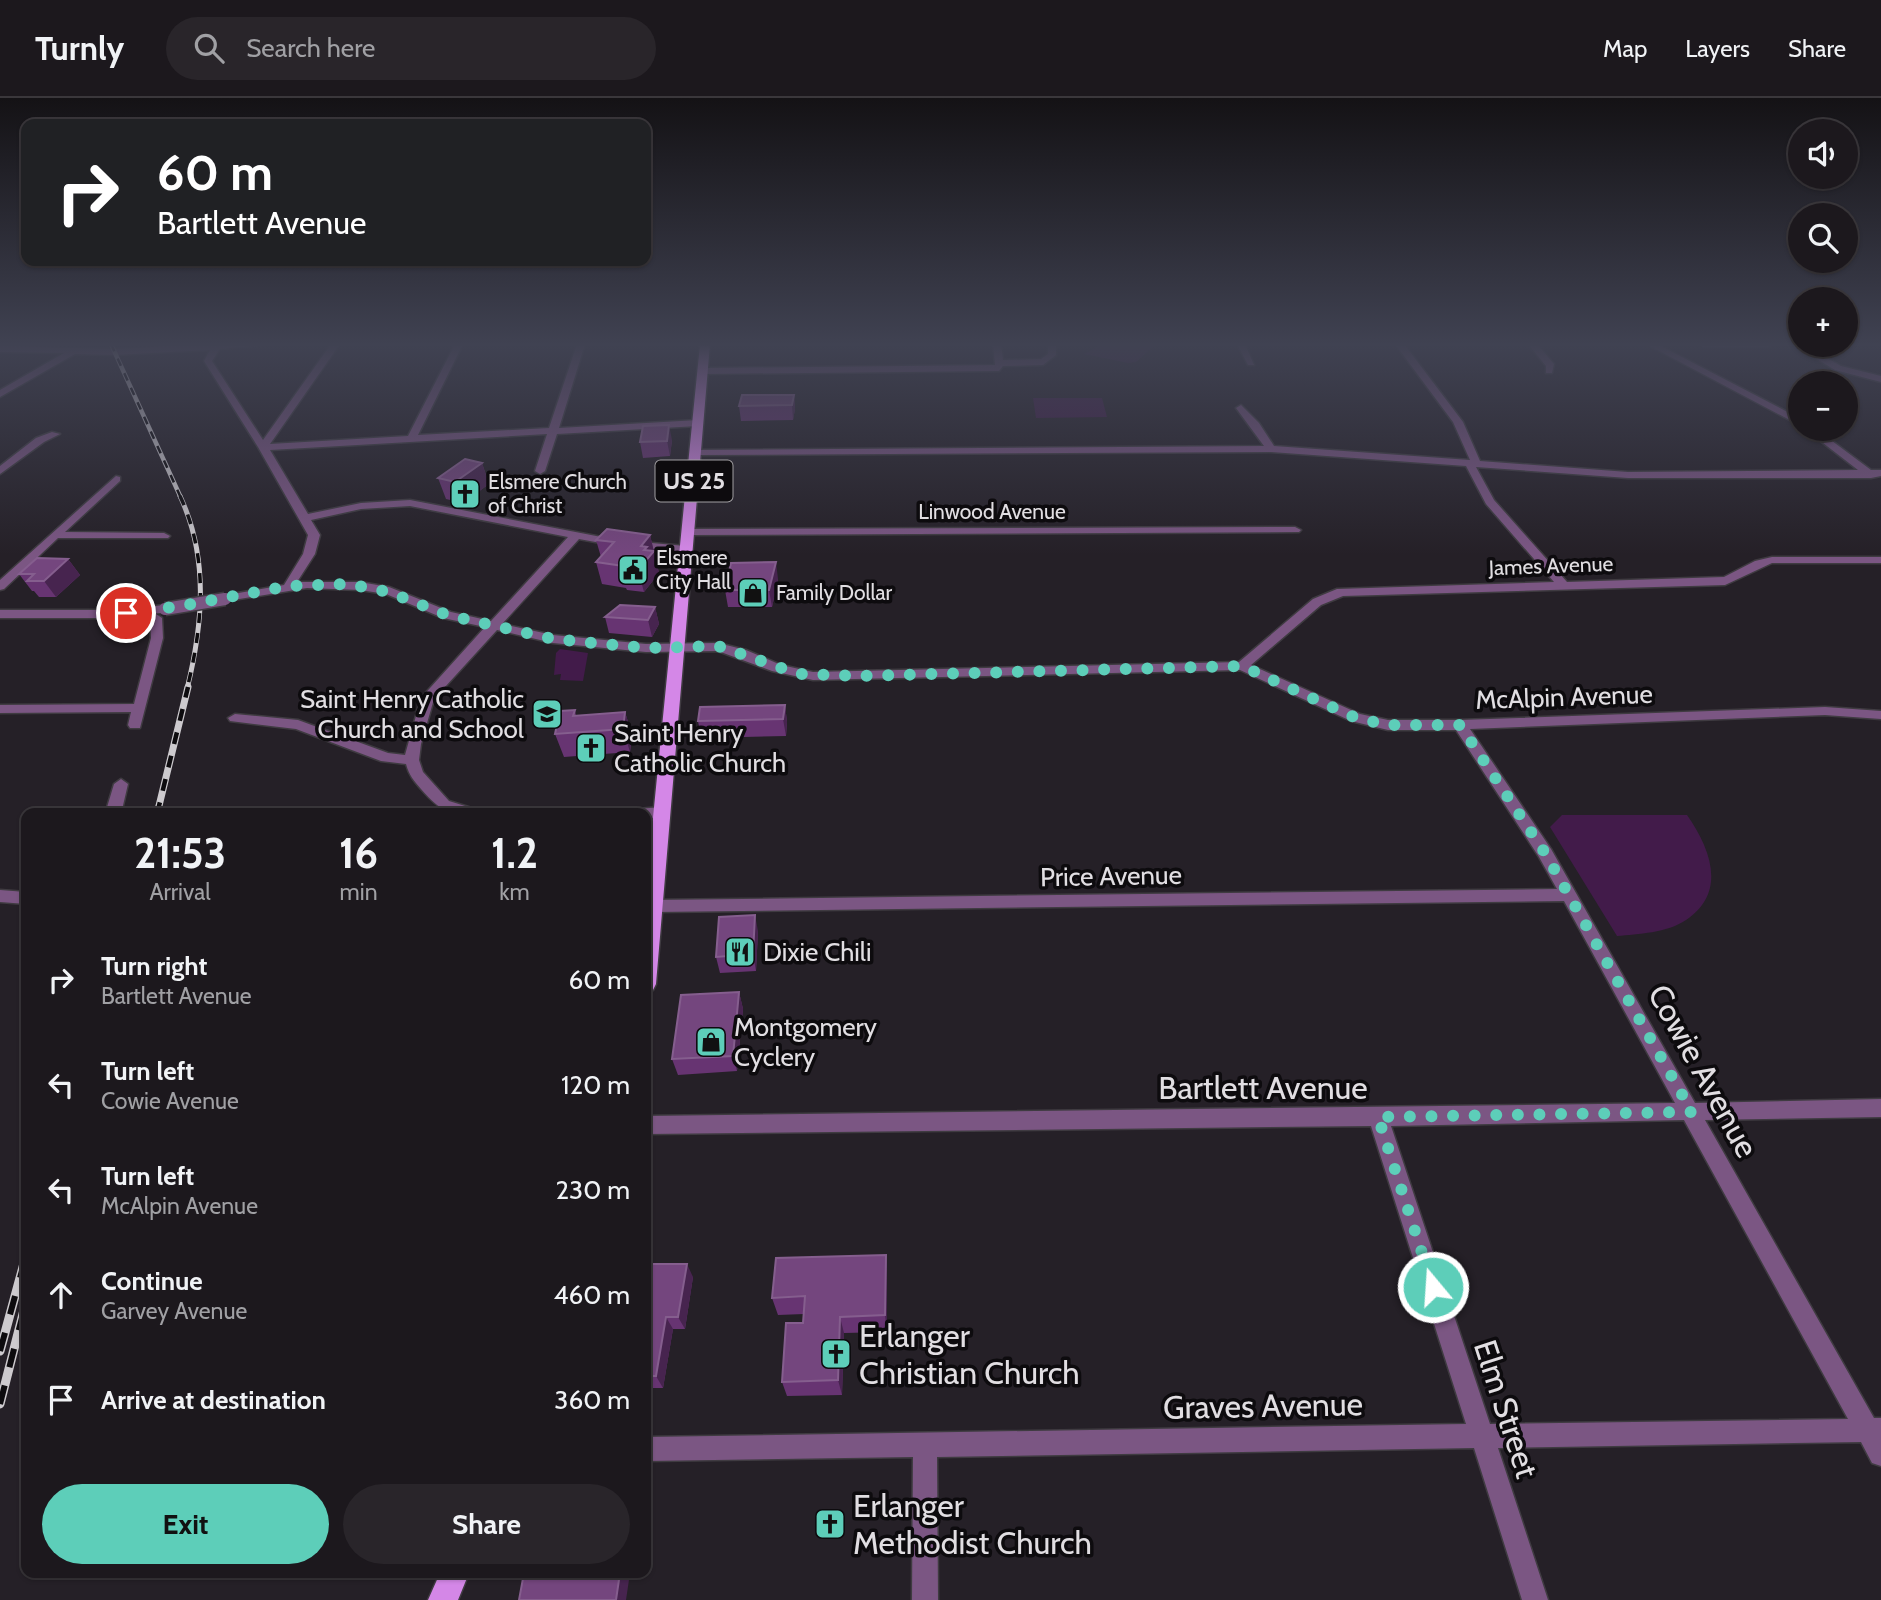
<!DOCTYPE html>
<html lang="en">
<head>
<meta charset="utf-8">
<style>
  :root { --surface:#1c181d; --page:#29252a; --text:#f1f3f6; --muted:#a0a0a4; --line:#3a373b; --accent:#5dceb9 }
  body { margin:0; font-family:Cabin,sans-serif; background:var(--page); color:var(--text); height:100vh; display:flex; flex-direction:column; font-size:26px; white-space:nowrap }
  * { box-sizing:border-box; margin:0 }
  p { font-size:23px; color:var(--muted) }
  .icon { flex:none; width:38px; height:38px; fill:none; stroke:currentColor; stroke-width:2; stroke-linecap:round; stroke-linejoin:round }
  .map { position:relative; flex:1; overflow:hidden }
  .sheet { position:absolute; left:21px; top:710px; width:630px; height:770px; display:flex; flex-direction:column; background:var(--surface); border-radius:14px; box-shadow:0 2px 5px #0004,0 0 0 2px var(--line) }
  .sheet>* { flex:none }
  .hud { position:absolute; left:21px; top:21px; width:630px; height:147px; border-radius:14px; box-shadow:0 2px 5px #0004,0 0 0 2px var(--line); background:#202124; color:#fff; overflow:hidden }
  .buttons { position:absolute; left:1788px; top:21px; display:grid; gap:14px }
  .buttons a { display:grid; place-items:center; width:70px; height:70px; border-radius:50%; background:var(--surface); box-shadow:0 2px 5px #0004,0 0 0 2px var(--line); font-size:35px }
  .pin { position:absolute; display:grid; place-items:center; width:60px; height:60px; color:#fff; margin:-30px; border:4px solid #fff; border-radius:50%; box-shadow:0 2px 7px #0007 }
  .me { position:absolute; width:77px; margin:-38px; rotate:342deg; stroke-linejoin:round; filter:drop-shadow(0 0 5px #0008) }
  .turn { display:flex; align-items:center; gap:24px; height:147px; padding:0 21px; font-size:32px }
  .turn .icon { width:91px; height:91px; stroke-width:2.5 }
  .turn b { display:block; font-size:49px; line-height:60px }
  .eta { display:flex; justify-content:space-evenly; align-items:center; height:119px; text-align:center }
  .eta b { font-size:42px; font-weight:700; line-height:49px }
  .button { display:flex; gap:14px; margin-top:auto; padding:14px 21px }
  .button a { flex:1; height:80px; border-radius:42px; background:var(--accent); color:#111; font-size:28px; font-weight:700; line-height:80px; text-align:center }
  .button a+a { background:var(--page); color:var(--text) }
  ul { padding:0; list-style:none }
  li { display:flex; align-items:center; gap:21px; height:105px; padding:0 21px }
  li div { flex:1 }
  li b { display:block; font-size:26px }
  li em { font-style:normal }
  header { display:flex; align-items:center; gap:42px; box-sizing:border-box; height:98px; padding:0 35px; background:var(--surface); border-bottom:2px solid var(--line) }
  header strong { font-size:33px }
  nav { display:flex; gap:38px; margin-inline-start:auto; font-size:24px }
  .search { width:490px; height:63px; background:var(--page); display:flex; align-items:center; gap:18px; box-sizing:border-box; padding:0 24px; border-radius:38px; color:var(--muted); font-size:26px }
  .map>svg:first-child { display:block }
  .green { fill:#421b4a }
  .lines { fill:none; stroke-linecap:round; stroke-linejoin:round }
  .street-casing { stroke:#3f3b41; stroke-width:3 }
  .primary-casing { stroke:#3f3b41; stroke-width:3 }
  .street { fill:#7b5683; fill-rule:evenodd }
  .primary { fill:#d487e7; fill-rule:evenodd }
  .rail-far3-casing { stroke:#cdcace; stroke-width:4.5 }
  .rail-far2-casing { stroke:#cdcace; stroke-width:5 }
  .rail-far1-casing { stroke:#cdcace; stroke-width:7 }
  .rail-casing { stroke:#cdcace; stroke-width:9 }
  .rail-far3 { stroke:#0d0b0e; stroke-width:2.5; stroke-dasharray:8; stroke-linecap:butt }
  .rail-far2 { stroke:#0d0b0e; stroke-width:3.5; stroke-dasharray:10; stroke-linecap:butt }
  .rail-far1 { stroke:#0d0b0e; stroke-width:4.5; stroke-dasharray:12; stroke-linecap:butt }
  .rail { stroke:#0d0b0e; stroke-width:6; stroke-dasharray:19; stroke-linecap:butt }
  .street-bridge-casing { stroke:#3f3b41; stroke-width:15; stroke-linecap:butt }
  .street-bridge { stroke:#7b5683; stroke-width:12 }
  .wall { fill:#673472 }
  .shaded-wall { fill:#47244f }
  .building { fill:#74467e; stroke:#855e8e; stroke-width:2 }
  .route { stroke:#5dceb9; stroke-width:12; stroke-dasharray:0 21.6 }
  .labels { text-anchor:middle; stroke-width:7; stroke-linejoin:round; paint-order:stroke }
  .far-poi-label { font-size:21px; fill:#e1dee2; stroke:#0d0b0e; text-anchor:start }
  .far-street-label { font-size:21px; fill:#e1dee2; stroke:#0d0b0e }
  .shield { fill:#0d0b0e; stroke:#a19fa2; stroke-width:2 }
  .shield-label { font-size:24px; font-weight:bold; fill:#e1dee2 }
  .street-label { font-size:26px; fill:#e1dee2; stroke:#0d0b0e }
  .poi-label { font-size:26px; fill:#e1dee2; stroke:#0d0b0e; text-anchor:start }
  .near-street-label { font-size:32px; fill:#e1dee2; stroke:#0d0b0e }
  .near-poi-label { font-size:32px; fill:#e1dee2; stroke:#0d0b0e; text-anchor:start }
</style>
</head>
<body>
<header>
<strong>Turnly</strong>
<div class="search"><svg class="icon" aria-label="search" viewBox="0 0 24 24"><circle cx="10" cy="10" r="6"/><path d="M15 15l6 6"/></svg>Search here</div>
<nav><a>Map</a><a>Layers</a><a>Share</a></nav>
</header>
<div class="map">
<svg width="1881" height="1502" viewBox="0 0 1881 1502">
  <rect width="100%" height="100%" fill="#252027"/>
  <!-- green -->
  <path class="green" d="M1103,246H1148L1154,248L1136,264L1128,265L1084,256Z
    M1033,300H1102L1107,319L1036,320Z
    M560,551L588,555L583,583L560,582L561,576L554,577L556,555Z
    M1562,717H1687C1710,750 1728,794 1686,822C1667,835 1638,836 1617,838L1550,729Z"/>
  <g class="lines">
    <!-- street casing -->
    <g class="street-casing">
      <path id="street" d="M210,246H270L220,251L212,263L263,342L331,246H340L270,346L408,338L455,246H463L418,337L549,330L577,246H585L559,330L698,322L703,325L698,328L557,336L545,373L540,376L535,373L547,336L270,352L308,416L361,405L410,402L617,442L686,448L692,451L686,454L617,448L579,441L502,526L553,537L646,546L718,545L746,552L781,567L813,574L1239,564L1313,501L1337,491L1554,484L1486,406L1466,368L1271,354L695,357L691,356V352L1264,348L1236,310L1241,307L1259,325L1274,348L1470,362L1453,324L1395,246H1404L1463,324L1480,363L1628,374L1858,372L1805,331H1816L1871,372H1881V378L1871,380H1628L1476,369L1494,402L1567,484L1724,479L1755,463L1772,459H1881V465H1772L1725,487L1343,498L1321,507L1251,567L1360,616L1388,622H1460L1825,609L1881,613V621L1825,617L1470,631L1551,751L1695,1005L1881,1001V1019L1705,1022L1874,1320H1881V1368L1872,1365L1861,1344L1498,1350L1548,1502H1522L1474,1350L937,1359L938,1502H912L913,1359L646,1363V1339L1466,1326L1371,1028L646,1036V1018L1675,1005L1564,803L653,814L646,810L647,803L653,802L1557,791L1539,759L1456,632H1388L1351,623L1240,572L813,582L772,573L718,553L646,554L553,545L497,532L434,601L421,646L419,662L423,674L449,703L478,712L480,716C449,716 442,715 421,691C414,683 409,677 406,666L381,663L296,631L230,623L228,620L235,616L298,622L388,655L405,657L421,600L485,529L443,520L386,496L360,492L307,490L221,504V498L284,487L303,456L308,437L258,349L204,263L210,252L114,257L75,256L0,299V292L64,255L0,254V248L114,251ZM410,408L568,439L491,523L451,514L389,489L360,484H297L315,456L320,437L311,422L361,411ZM1684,1022L1848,1321L1490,1326L1391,1028Z
        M993,246H1001L1003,262L1041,261L1048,256V246H1056V257L1043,267L1003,268L999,273L702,276L698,273L702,270L995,267Z
        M1237,246H1245L1254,267H1248Z
        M1528,246H1537L1554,266L1552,275H1546V268Z
        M1646,246H1657L1801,321V328Z
        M1700,246H1772L1768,249H1704Z
        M1792,246L1804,247L1841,268L1881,278V284L1835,272Z
        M52,334L60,336L44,344L0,376V368L36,340Z
        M116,378L120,379V383L65,434L164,435L170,438L168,440H58L4,491L0,492V482Z
        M1295,429L1301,432L1299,434L688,437L682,434L688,431Z
        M165,507L171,511L169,514L114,520H0V512H114Z
        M156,516L162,520L163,540L140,630H130L128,627L131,614L0,615V607L134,606L151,540L150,520Z
        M121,681L128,686L121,716H105L114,686Z
        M662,709L667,710L670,714L667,718L646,721V716H630L637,711Z
        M0,792L26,794V806L0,804Z"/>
    </g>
    <!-- primary casing -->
    <g class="primary-casing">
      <path id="primary" d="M700,246H710L656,886L653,892L646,894V790Z
        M440,1475H469L458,1502H428Z"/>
    </g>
    <!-- street -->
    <use href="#street" class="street"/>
    <!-- primary -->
    <use href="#primary" class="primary"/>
    <!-- rail-far3 casing -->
    <g class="rail-far3-casing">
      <path id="rail-far3" d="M111,246L181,400"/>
    </g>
    <!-- rail-far2 casing -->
    <g class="rail-far2-casing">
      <path id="rail-far2" d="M180,398C209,460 203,526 187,591"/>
    </g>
    <!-- rail-far1 casing -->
    <g class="rail-far1-casing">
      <path id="rail-far1" d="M157,716L188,589"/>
    </g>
    <!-- rail casing -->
    <g class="rail-casing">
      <path id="rail" d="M0,1253L26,1158
        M0,1306L26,1204"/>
    </g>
    <!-- rail-far3 -->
    <use href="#rail-far3" class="rail-far3"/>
    <!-- rail-far2 -->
    <use href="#rail-far2" class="rail-far2"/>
    <!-- rail-far1 -->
    <use href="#rail-far1" class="rail-far1"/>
    <!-- rail -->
    <use href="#rail" class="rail"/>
    <!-- street-bridge casing -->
    <g class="street-bridge-casing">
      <path id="street-bridge" d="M165,511L225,501"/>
    </g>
    <!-- street-bridge -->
    <use href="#street-bridge" class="street-bridge"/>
  </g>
  <!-- wall -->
  <path class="wall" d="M794,297L795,311L793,322L741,323L739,308Z
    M672,342L670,358L643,360L640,344Z
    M482,365L489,386L463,405L446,401L438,380Z
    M650,437L659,475L644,494L627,492L626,490L602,486L596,464L601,459L596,442Z
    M68,461L80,477L56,499H39L34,493H32L19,476Z
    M778,481L772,509H728L725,492Z
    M655,509L659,526L652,539L609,535L605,519Z
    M785,607L787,624L786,638L701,640L698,623Z
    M575,612L576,618L625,614L632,637L630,654L564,659L555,636Z
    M758,833L756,873L720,875L716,859Z
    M739,894L743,911L737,973L678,977L672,961Z
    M886,1157L887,1175V1234L844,1235L842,1297L787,1298L782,1284L803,1225L804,1216L778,1217L772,1200Z
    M646,1166L693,1179L685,1231H673L663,1290H646Z"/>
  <!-- shaded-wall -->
  <path class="shaded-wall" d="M794,297L795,311L793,322L792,307Z
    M669,327L672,342L670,358L667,343Z
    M482,365L489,386L463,405L455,384Z
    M650,437L659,475L644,494L638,472L641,448Z
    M68,461L80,477L56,499L44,483Z
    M776,464L778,481L772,509L769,492Z
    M655,509L659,526L652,539L648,522Z
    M785,607L787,624L786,638L783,621Z
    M625,614L632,637L630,654L623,631Z
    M755,817L758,833L756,873L753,856Z
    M739,894L743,911L737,973L733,958Z
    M886,1157L887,1175V1234L885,1217Z
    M687,1166L693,1179L685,1231L678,1219Z
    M666,1219L673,1231L663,1290L656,1278Z
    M840,1219L844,1235L842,1297L838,1282Z
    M620,1475H630L626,1502H616Z"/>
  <!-- building -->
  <path class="building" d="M742,297H794L792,307L739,308Z
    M669,327L667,343L640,344L643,328Z
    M465,361L482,365L455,384L438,380Z
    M607,431L650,437L641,448L647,449L644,452L654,453L638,472L621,470L623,468L596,464L614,444L596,442Z
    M37,460L68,461L44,483H27L34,476H19Z
    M776,464L769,492H725L731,465Z
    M620,507L655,509L648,522L605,519Z
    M785,607L783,621L698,623L700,609Z
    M575,612L573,618L625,614L623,631L555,636L560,613Z
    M755,817L753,856L716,859L719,819Z
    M739,894L733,958L672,961L681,897Z
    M886,1157L885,1217L840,1219L838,1282L782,1284L786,1225H803L805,1198L772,1200L776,1160Z
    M646,1166H687L678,1219H666L656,1278H646Z
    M524,1475H620L616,1502H519Z"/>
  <!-- sky -->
  <linearGradient id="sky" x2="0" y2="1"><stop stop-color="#141215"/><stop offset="0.54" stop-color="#404252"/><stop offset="1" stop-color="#404252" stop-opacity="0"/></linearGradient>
  <rect width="1881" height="457" fill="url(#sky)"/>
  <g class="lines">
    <!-- route -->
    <path class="route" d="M126,515L180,508L289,488L349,486L389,494L447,517L553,541L646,550L718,548L799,576L857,578L1242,568L1356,620L1388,627H1460L1545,755L1692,1014L1378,1019L1433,1189"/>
  </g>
  <!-- icons -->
  <defs>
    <g id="church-square" transform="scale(1.575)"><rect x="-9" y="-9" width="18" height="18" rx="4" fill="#5dceb9" stroke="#0d0b0e"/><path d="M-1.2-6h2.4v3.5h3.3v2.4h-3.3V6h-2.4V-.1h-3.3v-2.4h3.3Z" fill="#111"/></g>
    <g id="civic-square" transform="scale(1.575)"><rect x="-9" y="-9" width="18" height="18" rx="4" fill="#5dceb9" stroke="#0d0b0e"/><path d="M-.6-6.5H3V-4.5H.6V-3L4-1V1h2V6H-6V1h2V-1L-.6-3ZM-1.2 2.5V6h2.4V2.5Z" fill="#111"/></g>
    <g id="shop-square" transform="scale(1.575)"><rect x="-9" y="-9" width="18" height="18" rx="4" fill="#5dceb9" stroke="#0d0b0e"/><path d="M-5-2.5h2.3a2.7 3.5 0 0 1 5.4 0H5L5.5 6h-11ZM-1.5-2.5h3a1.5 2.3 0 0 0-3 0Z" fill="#111"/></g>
    <g id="school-square" transform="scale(1.575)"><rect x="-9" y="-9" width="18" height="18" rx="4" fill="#5dceb9" stroke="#0d0b0e"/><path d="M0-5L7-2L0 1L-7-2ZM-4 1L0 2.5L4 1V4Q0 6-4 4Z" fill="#111"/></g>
    <g id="restaurant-square" transform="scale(1.575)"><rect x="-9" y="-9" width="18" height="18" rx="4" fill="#5dceb9" stroke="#0d0b0e"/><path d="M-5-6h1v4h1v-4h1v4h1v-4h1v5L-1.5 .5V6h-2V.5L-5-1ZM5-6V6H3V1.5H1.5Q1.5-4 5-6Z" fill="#111"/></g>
  </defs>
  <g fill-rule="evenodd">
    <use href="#church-square" x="465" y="396"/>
    <use href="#civic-square" x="633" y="472"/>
    <use href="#shop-square" x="753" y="495"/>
    <use href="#school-square" x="547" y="616"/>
    <use href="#church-square" x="591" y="650"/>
    <use href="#restaurant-square" x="740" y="854"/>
    <use href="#shop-square" x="711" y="944"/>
    <use href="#church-square" x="836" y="1256"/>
    <use href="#church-square" x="830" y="1426"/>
  </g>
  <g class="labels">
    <!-- far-poi labels -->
    <g class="far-poi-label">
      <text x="488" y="391">Elsmere Church<tspan x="488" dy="24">of Christ</tspan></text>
      <text x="656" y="467">Elsmere<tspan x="656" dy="24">City Hall</tspan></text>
      <text x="776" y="502">Family Dollar</text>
    </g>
    <!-- far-street labels -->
    <g class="far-street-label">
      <text x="992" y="421">Linwood Avenue</text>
      <text transform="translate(1551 468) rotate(-2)" y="7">James Avenue</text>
    </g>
    <!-- shield labels -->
    <rect class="shield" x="655.5" y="362.5" width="77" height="41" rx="5"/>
    <g class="shield-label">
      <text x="694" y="391">US 25</text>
    </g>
    <!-- street labels -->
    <g class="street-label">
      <text transform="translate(1564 599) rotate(-2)" y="9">McAlpin Avenue</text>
      <text transform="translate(1111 778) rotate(-1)" y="9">Price Avenue</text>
    </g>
    <!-- poi labels -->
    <g class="poi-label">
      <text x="524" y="610" text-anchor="end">Saint Henry Catholic<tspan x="524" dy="30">Church and School</tspan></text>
      <text x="614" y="644">Saint Henry<tspan x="614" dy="30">Catholic Church</tspan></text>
      <text x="763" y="863">Dixie Chili</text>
      <text x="734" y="938">Montgomery<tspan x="734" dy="30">Cyclery</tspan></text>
    </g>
    <!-- near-street labels -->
    <g class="near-street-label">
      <text transform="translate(1703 973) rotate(61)" y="11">Cowie Avenue</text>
      <text x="1263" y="1001">Bartlett Avenue</text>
      <text transform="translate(1263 1308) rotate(-1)" y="11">Graves Avenue</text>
      <text transform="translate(1506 1311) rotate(72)" y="11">Elm Street</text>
    </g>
    <!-- near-poi labels -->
    <g class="near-poi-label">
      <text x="859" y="1249">Erlanger<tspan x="859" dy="37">Christian Church</tspan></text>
      <text x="853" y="1419">Erlanger<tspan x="853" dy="37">Methodist Church</tspan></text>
    </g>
  </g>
</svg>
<div class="buttons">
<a><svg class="icon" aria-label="sound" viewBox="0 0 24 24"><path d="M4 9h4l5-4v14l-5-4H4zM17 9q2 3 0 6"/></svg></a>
<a><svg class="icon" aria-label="search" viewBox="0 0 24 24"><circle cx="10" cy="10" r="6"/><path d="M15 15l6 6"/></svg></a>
<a>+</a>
<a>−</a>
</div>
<div class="pin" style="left:126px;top:515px;background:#d93025"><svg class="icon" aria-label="arrive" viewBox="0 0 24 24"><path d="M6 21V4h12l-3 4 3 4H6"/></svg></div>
<svg class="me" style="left:1433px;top:1189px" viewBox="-20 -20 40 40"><circle r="17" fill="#5dceb9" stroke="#fff" stroke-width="3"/><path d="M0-11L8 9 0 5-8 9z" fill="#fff"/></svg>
<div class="hud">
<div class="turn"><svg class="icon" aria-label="right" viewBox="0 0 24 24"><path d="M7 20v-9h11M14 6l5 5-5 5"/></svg><div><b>60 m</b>Bartlett Avenue</div></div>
</div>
<section class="sheet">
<div class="eta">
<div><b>21:53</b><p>Arrival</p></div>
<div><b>16</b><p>min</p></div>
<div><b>1.2</b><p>km</p></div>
</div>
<ul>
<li><svg class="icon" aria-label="right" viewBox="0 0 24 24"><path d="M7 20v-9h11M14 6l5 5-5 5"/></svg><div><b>Turn right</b><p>Bartlett Avenue</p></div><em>60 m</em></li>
<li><svg class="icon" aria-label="left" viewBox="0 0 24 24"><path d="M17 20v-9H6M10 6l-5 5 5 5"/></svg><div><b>Turn left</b><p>Cowie Avenue</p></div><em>120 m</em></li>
<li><svg class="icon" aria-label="left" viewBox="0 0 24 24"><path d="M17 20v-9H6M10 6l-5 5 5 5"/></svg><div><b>Turn left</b><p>McAlpin Avenue</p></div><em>230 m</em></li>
<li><svg class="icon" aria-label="ahead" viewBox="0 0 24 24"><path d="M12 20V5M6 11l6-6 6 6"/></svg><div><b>Continue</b><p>Garvey Avenue</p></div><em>460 m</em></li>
<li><svg class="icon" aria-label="arrive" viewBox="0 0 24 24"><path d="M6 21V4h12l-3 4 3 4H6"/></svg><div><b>Arrive at destination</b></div><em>360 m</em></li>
</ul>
<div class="button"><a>Exit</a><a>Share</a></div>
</section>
</div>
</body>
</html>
